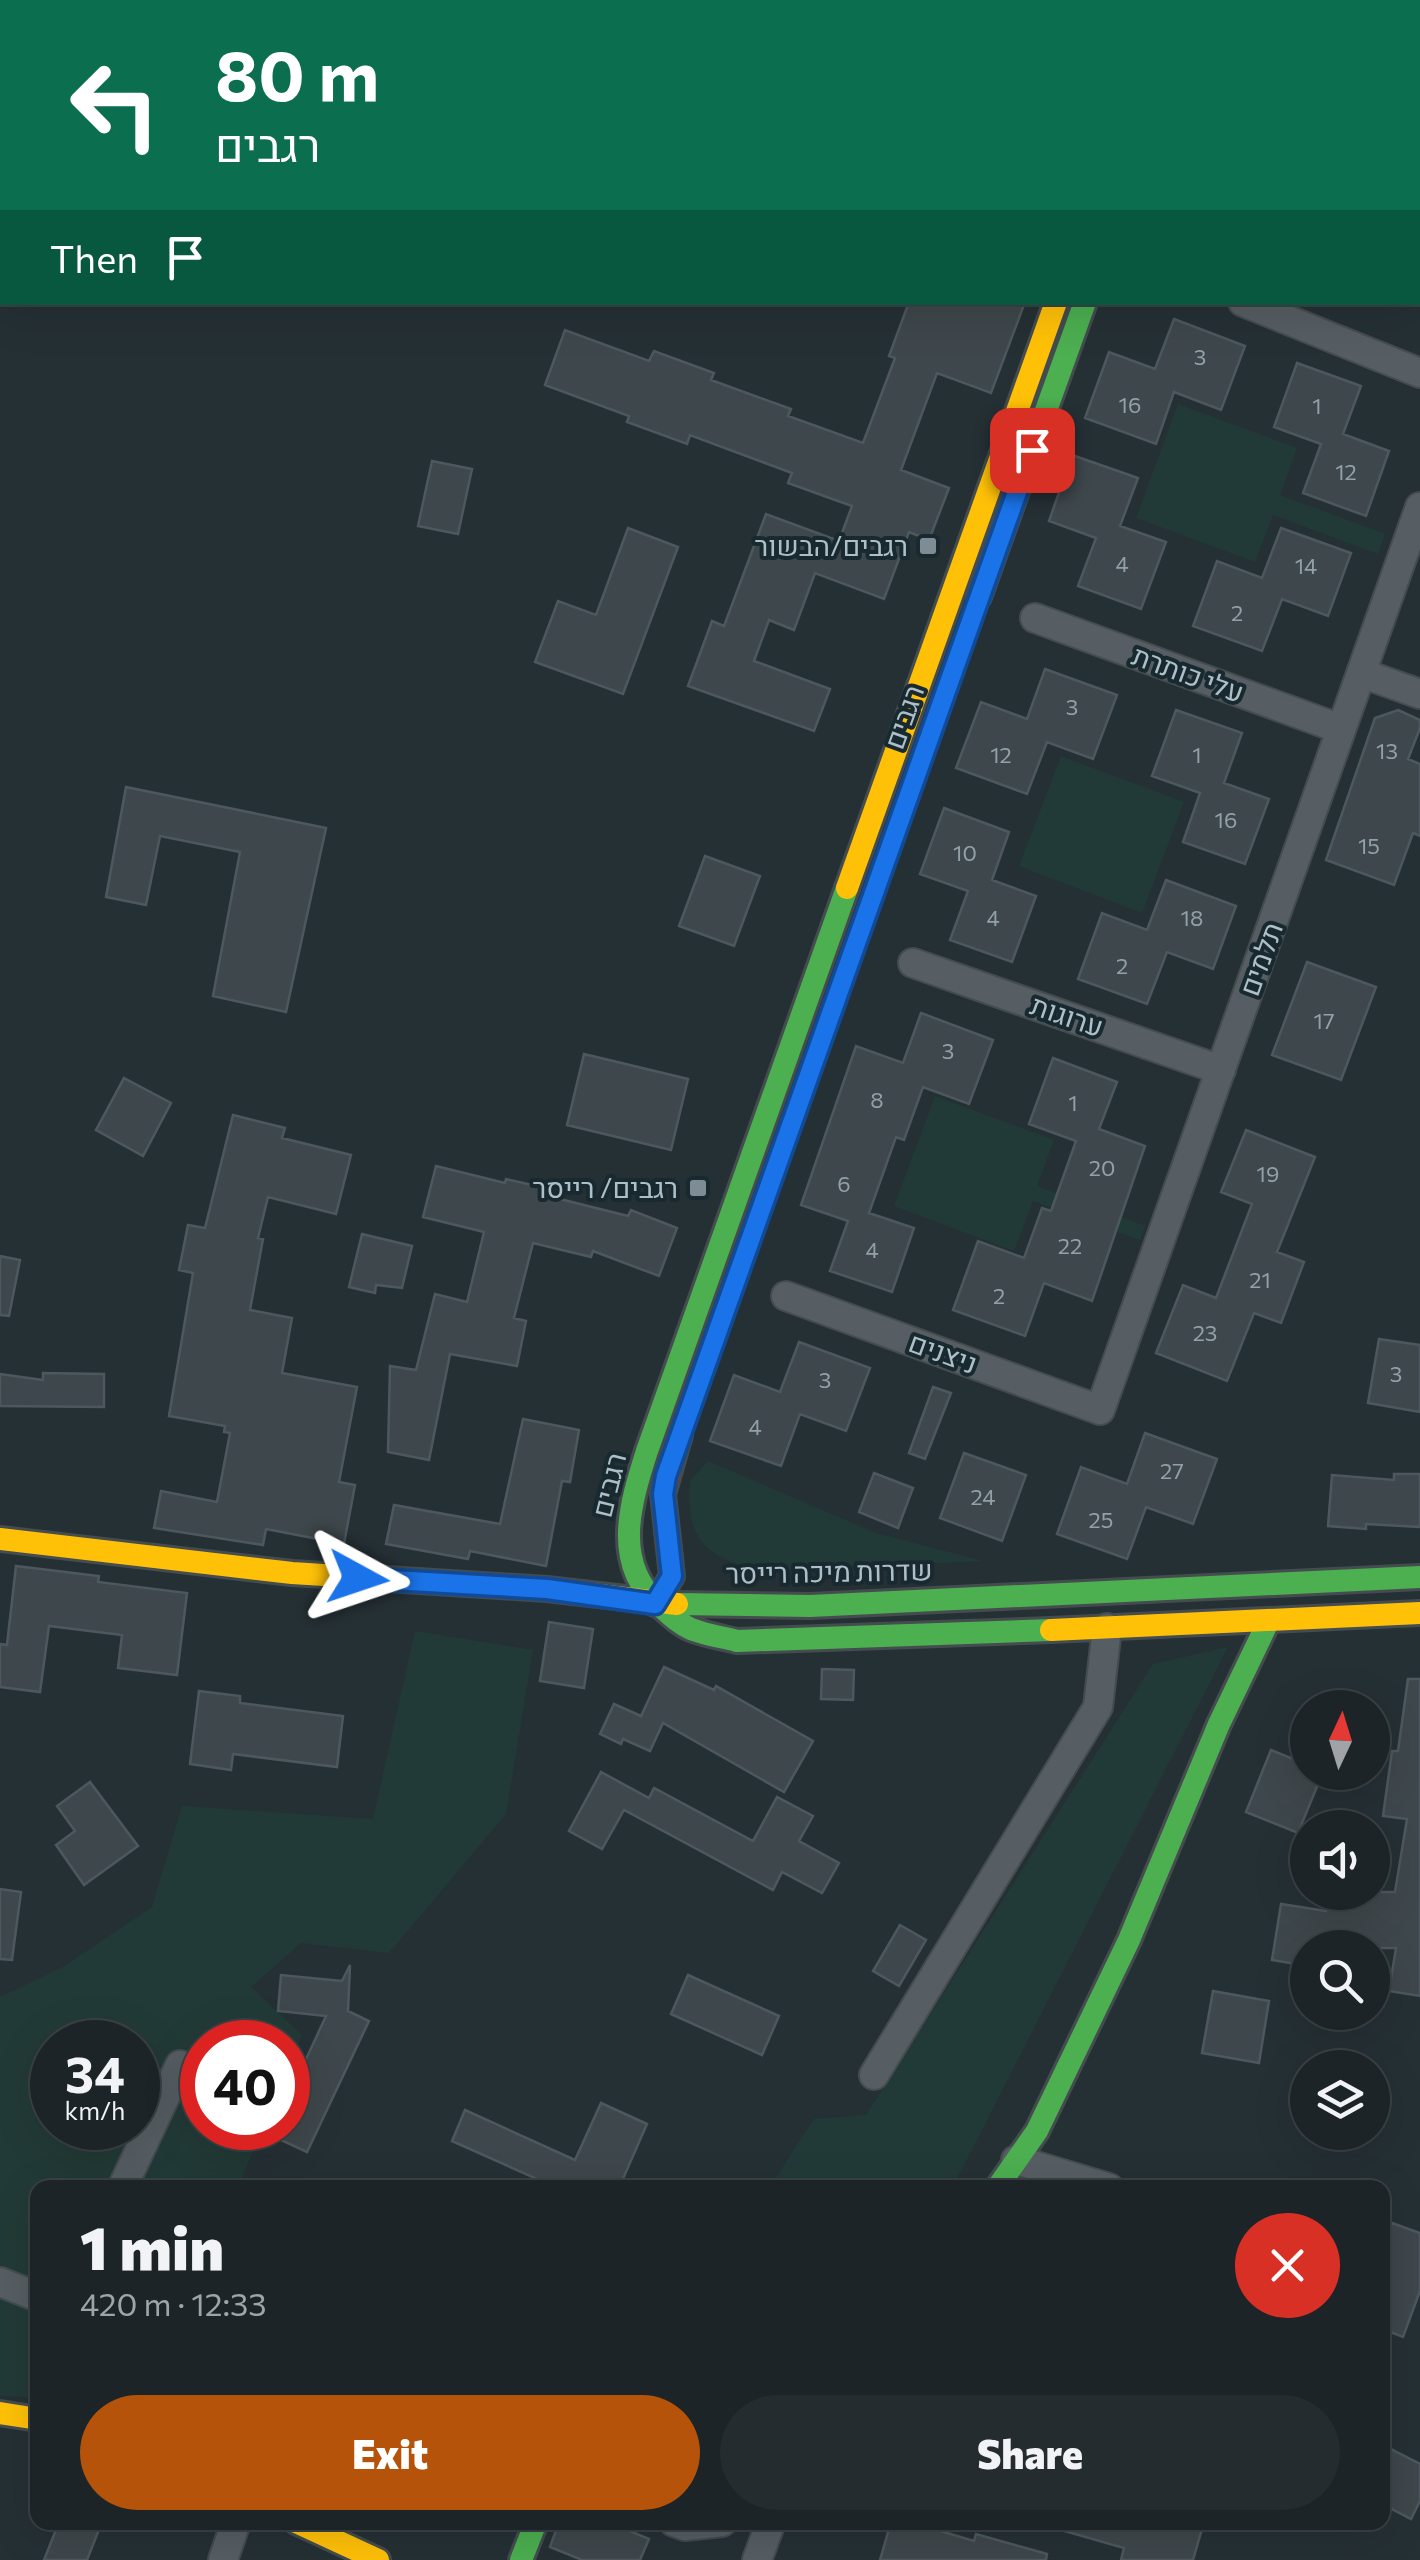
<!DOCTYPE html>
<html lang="en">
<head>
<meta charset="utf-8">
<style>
  :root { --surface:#1c2428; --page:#252c30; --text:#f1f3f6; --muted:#a0a4a8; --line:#3a4145; --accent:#b45309 }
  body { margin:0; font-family:Commissioner,Heebo,sans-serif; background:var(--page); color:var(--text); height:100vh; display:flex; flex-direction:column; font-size:38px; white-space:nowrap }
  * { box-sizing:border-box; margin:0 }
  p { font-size:32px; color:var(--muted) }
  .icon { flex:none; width:55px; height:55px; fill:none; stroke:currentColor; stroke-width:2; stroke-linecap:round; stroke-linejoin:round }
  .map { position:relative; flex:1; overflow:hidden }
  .sheet { position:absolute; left:30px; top:2180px; width:1360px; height:350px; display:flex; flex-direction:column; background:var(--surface); border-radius:20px; box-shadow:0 10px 40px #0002,0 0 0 2px var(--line) }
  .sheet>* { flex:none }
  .guide { position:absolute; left:0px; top:0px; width:1420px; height:305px; box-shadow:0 10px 40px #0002,0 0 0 2px var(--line); background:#0b6e4f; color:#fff; overflow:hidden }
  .needle { width:65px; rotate:4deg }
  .fabs { position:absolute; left:1290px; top:1690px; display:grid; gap:20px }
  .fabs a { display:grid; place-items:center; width:100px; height:100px; border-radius:50%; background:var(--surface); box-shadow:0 10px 40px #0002,0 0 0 2px var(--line); font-size:50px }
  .speed { position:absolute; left:30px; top:2020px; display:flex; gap:20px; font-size:50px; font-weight:700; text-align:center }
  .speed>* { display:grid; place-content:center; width:130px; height:130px; border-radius:50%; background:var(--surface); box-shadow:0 10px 40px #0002,0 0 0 2px var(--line); line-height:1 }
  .speed small { font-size:25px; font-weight:400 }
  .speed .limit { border:15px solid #d22; background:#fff; color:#111 }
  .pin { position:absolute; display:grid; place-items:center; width:85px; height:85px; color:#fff; margin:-42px; border-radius:20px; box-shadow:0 5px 15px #0006 }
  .me { position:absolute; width:110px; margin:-55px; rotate:95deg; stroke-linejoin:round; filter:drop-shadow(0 0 8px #0008) }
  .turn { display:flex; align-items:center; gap:35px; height:210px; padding:0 50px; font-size:45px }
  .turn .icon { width:130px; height:130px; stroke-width:2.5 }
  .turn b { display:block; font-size:70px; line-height:85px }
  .then { display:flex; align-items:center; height:95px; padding:0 50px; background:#0003; gap:20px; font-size:38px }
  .round { display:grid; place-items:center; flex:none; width:105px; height:105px; border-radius:52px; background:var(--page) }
  .overview { display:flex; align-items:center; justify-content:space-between; height:170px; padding:0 50px }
  h1 { font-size:60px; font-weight:800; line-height:75px }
  .action { display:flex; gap:20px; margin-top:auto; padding:20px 50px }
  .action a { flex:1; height:115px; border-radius:60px; background:var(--accent); color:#fff; font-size:40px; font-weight:800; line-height:115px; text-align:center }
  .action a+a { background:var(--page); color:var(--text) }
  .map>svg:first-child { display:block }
  .green { fill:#223a37; fill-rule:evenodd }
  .building { fill:#3e474b; stroke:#4d585e; stroke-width:2.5 }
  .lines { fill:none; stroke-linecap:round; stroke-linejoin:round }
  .street-casing { stroke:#444c4f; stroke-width:32 }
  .fast-casing { stroke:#444c4f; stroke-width:28 }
  .slow-casing { stroke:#444c4f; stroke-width:28 }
  .jam-casing { stroke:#444c4f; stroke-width:28 }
  .street { stroke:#565e63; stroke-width:28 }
  .fast { stroke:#4caf50; stroke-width:22 }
  .slow { stroke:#ffc107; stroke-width:22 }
  .jam { stroke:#c62828; stroke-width:22 }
  .route-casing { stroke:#114b97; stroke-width:25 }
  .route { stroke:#1a73e8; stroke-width:18 }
  .poi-dot { fill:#7e8d95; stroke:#192930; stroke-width:4 }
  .labels { text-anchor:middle; stroke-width:8; stroke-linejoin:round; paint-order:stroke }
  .number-label { font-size:22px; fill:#92a1a9 }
  .poi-label { font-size:28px; fill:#aebfc8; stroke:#192930; text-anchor:end }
  .street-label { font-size:28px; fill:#aebfc8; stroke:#192930 }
</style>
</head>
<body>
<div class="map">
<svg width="1420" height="2560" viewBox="0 0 1420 2560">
  <rect width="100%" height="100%" fill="#253035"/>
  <!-- green -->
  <path class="green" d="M1178,404L1297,448L1280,495L1385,534L1378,554L1273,515L1255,562L1136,518Z
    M1061,756L1184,802L1142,913L1019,866Z
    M935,1096L1054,1140L1037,1186L1145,1226L1140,1240L1033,1201L1014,1251L894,1206Z
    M708,1461L876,1533L983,1561L761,1571C706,1557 685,1541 690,1481Z
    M415,1631L533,1650L506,1814L389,1953L301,1943L251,1987L302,2035L288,2070V2042H202V2128H263L238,2187L38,2188L37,2398L0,2396V1997L63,1967L152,1907L182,1806L373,1819ZM52,2042H138V2128H52Z
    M1228,1647L953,2187H770L814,2119L866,2115L1153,1664Z"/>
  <!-- building -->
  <path class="building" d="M909,302H1025L991,393L937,373L901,470L949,488L929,540L909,532L884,599L815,573L794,630L769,620L754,661L830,689L814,731L688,686L712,621L724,626L766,514L839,541L852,506L788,483L792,473L690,435L687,444L627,422L629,416L545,385L565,330L649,361L654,351L714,373L711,380L791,409L788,416L863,443L895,358L889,356Z
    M1174,319L1245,346L1221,410L1174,392L1156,444L1085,418L1109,352L1155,369Z
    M1297,363L1361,386L1343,434L1389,451L1366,516L1303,493L1321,444L1274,427Z
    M1072,455L1138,478L1120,526L1166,542L1141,609L1078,586L1096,538L1049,521Z
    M432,461L472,469L458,534L418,526Z
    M628,528L678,547L623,694L535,662L558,601L596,615Z
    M1281,528L1351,553L1328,616L1282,599L1262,651L1193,626L1217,561L1262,578Z
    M1045,669L1117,695L1093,759L1047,742L1027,794L956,768L981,702L1027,719Z
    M1176,710L1242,733L1224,783L1269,799L1245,864L1183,842L1200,793L1152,776Z
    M1398,710L1420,720V728L1408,759L1420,764V836L1413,833L1394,885L1326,860L1375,718Z
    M126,787L326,828L286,1012L213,996L240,852L160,836L146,905L106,897Z
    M944,808L1009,832L992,880L1036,896L1012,962L950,940L968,891L920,874Z
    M705,856L760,876L734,946L679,926Z
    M1166,880L1236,906L1213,969L1167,952L1147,1004L1078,979L1102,913L1147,930Z
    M1307,962L1376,987L1341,1080L1272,1055Z
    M921,1013L993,1040L969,1104L923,1087L904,1140L896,1137L869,1213L914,1228L892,1292L830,1271L848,1221L801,1205L856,1046L903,1063Z
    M584,1054L688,1079L671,1150L567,1125Z
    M1053,1058L1117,1082L1099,1129L1145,1146L1092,1301L1044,1283L1025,1336L953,1310L978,1241L1024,1258L1042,1208L1051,1211L1076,1141L1029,1124Z
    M124,1078L171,1103L143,1156L96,1130Z
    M233,1115L285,1128L282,1138L351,1155L336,1214L268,1197L258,1238L263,1239L250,1310L292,1318L282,1373L357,1387L339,1482L355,1485L344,1544L266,1529L263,1545L154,1528L161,1491L217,1502L230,1433L224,1432L225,1426L169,1416L193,1273L179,1270L188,1225L205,1228Z
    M1246,1130L1315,1157L1277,1252L1304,1262L1281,1323L1254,1313L1227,1381L1156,1353L1183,1285L1216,1298L1252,1204L1221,1192Z
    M436,1166L505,1183L506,1179L554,1190L552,1197L628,1216L631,1210L677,1228L659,1276L593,1251L591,1257L533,1243L514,1318L526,1321L517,1366L450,1354L429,1460L388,1452L390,1366L416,1370L435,1294L467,1302L484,1232L423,1217Z
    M362,1234L412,1246L402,1288L376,1285L375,1293L349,1287Z
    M0,1256L20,1260L9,1316L0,1315Z
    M1379,1339L1420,1345V1412L1368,1403Z
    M799,1342L870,1368L846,1431L800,1414L781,1466L710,1441L734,1375L780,1392Z
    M43,1373L104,1374V1407L0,1406V1374L43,1380Z
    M933,1387L951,1393L925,1459L909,1453Z
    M523,1419L579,1430L570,1482L562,1481L546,1566L470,1551L468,1559L386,1544L394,1505L500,1524Z
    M1145,1433L1217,1459L1193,1524L1146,1507L1127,1559L1057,1534L1081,1467L1127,1484Z
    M964,1453L1026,1475L1002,1541L940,1518Z
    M874,1473L913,1488L898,1528L859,1512Z
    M1394,1474H1420V1527L1366,1524V1529L1328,1526L1332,1475L1394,1480Z
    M16,1566L99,1576L98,1582L187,1593L177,1675L118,1668L122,1635L49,1626L40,1692L0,1687V1644L7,1645Z
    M549,1622L593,1629L584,1688L540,1681Z
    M664,1667L714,1690L716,1686L813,1741L784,1792L663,1723L650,1751L623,1739L621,1744L600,1734L614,1704L641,1716Z
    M822,1669L854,1670L853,1700L821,1699Z
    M1408,1679H1420V1996L1389,1991L1396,1948H1308V1966L1272,1960L1281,1904L1326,1911L1329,1892H1395L1407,1819L1383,1816L1392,1751H1398Z
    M199,1691L240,1696V1703L343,1716L337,1767L233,1754L231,1770L190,1764Z
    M1271,1750L1308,1765V1772H1323L1298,1833L1246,1812Z
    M601,1772L649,1798L654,1788L753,1841L777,1797L813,1816L799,1841L839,1863L822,1893L782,1872L773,1890L624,1810L602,1849L569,1831Z
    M90,1782L138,1846L84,1885L56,1845L75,1831L57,1806Z
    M0,1889L21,1892L12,1960L0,1959Z
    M900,1925L926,1940L899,1986L873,1971Z
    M350,1965L348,2011L369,2021L307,2152L255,2128H288V2098L326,2016L278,2011L281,1975L342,1981Z
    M688,1975L779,2016L762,2055L671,2014Z
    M1213,1991L1269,2001L1259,2063L1202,2053Z
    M601,2103L647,2124L619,2188H557L452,2141L465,2110L575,2160Z
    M1392,2223L1420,2233V2291L1403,2337L1382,2329V2248Z
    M1389,2448L1420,2464V2501L1411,2519L1382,2504V2460Z
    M59,2522H102L87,2560H44Z
    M559,2522H608L649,2539L640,2560H582L550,2547Z
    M891,2522H910L974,2541L976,2534L1047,2554L1046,2560H880Z
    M1054,2522H1204L1193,2560H1121L1124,2548L1054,2528Z"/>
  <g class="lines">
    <!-- street casing -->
    <g class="street-casing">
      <path id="street" d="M815,0L821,2
        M1243,302L1420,373
        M1035,618L1341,729
        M1361,673L1420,694
        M913,963L1221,1070
        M786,1296L1100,1410L1420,507
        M874,2075L1098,1707L1107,1628
        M1016,2160L1109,2188
        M122,2188L180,2065
        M0,2282L38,2297
        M674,2522L685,2526L722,2522
        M223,2560L236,2522
        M757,2560L771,2522"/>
    </g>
    <!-- fast casing -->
    <g class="fast-casing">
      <path id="fast" d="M1163,2L1164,0
        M1192,2L1193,0
        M979,597L1085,302
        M847,888L647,1451C630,1504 612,1563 659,1605C669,1614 679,1624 691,1629C706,1635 722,1637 737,1641L1051,1630
        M677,1604L810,1606L1420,1577
        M997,2188L1037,2131L1129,1940L1219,1724L1269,1620
        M521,2560L536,2522"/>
    </g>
    <!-- slow casing -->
    <g class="slow-casing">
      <path id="slow" d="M847,888L1056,302
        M0,1539L292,1573L547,1589L677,1604
        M1051,1630L1420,1613
        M0,2413L38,2419
        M296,2522L378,2560"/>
    </g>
    <!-- jam casing -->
    <g class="jam-casing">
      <path id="jam" d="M655,1604L672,1576L663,1494L680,1435"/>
    </g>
    <!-- street -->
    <use href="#street" class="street"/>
    <!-- fast -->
    <use href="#fast" class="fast"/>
    <!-- slow -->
    <use href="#slow" class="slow"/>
    <!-- jam -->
    <use href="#jam" class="jam"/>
  </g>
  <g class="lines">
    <!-- route casing -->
    <g class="route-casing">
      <path id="route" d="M358,1578L547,1589L655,1604L672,1576L663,1494L666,1476L1032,450"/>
    </g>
    <!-- route -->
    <use href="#route" class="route"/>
  </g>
  <!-- markers -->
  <g class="poi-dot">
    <rect x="918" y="536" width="20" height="20" rx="5"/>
    <rect x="688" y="1178" width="20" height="20" rx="5"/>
  </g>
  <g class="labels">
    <!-- number labels -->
    <g class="number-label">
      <text x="1200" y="365">3</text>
      <text x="1130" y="413">16</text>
      <text x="1317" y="414">1</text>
      <text x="1346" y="480">12</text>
      <text x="1122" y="572">4</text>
      <text x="1306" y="574">14</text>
      <text x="1237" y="621">2</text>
      <text x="1072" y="715">3</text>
      <text x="1387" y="759">13</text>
      <text x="1001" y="763">12</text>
      <text x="1197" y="763">1</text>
      <text x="1226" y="828">16</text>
      <text x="1369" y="854">15</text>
      <text x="965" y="861">10</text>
      <text x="993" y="926">4</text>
      <text x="1192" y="926">18</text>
      <text x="1122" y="974">2</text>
      <text x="1324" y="1029">17</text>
      <text x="948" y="1059">3</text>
      <text x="877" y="1108">8</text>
      <text x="1073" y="1111">1</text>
      <text x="1102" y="1176">20</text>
      <text x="1268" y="1182">19</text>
      <text x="844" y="1192">6</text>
      <text x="1070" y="1254">22</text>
      <text x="872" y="1258">4</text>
      <text x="1260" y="1288">21</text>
      <text x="999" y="1304">2</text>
      <text x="1205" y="1341">23</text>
      <text x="1396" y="1382">3</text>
      <text x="825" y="1388">3</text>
      <text x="755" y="1435">4</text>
      <text x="1172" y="1479">27</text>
      <text x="983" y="1505">24</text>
      <text x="1101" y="1528">25</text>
    </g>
    <!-- poi labels -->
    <g class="poi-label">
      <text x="908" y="556">רגבים/הבשור</text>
      <text x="678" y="1198">רגבים/ רייסר</text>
    </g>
    <!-- street labels -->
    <g class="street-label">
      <text transform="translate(1188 674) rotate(20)" y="10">עלי כותרת</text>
      <text transform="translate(904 717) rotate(-70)" y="10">רגבים</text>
      <text transform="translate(1261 959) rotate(-70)" y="10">תלמים</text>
      <text transform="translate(1067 1016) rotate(19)" y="10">ערוגות</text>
      <text transform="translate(943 1353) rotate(20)" y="10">ניצנים</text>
      <text transform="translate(609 1485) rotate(-76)" y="10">רגבים</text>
      <text transform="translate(829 1572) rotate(-1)" y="10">שדרות מיכה רייסר</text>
    </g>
  </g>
</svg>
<div class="fabs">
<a><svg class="needle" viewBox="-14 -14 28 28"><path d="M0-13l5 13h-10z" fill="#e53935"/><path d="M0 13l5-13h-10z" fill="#a0a4a8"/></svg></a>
<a><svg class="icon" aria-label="sound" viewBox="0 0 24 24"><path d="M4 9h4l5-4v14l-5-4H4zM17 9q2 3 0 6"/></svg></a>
<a><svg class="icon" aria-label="search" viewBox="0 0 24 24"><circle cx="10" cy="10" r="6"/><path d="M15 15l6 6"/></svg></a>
<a><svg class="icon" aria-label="layers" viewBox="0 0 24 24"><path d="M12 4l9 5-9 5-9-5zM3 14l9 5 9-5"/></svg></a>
</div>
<div class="speed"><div>34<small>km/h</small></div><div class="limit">40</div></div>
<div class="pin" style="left:1032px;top:450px;background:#d93025"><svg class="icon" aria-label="arrive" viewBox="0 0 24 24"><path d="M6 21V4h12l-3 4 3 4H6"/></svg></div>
<svg class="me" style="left:358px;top:1578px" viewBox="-20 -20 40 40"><path d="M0-17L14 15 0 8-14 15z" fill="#1a73e8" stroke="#fff" stroke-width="4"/></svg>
<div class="guide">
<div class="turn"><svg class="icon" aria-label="left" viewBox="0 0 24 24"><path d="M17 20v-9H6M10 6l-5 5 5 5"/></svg><div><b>80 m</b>רגבים</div></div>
<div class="then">Then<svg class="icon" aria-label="arrive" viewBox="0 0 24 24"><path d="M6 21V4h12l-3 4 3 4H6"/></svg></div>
</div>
<section class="sheet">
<div class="overview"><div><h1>1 min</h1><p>420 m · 12:33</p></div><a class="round" style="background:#d93025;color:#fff"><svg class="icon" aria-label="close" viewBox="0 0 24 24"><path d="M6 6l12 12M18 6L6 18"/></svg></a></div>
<div class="action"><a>Exit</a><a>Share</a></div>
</section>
</div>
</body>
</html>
